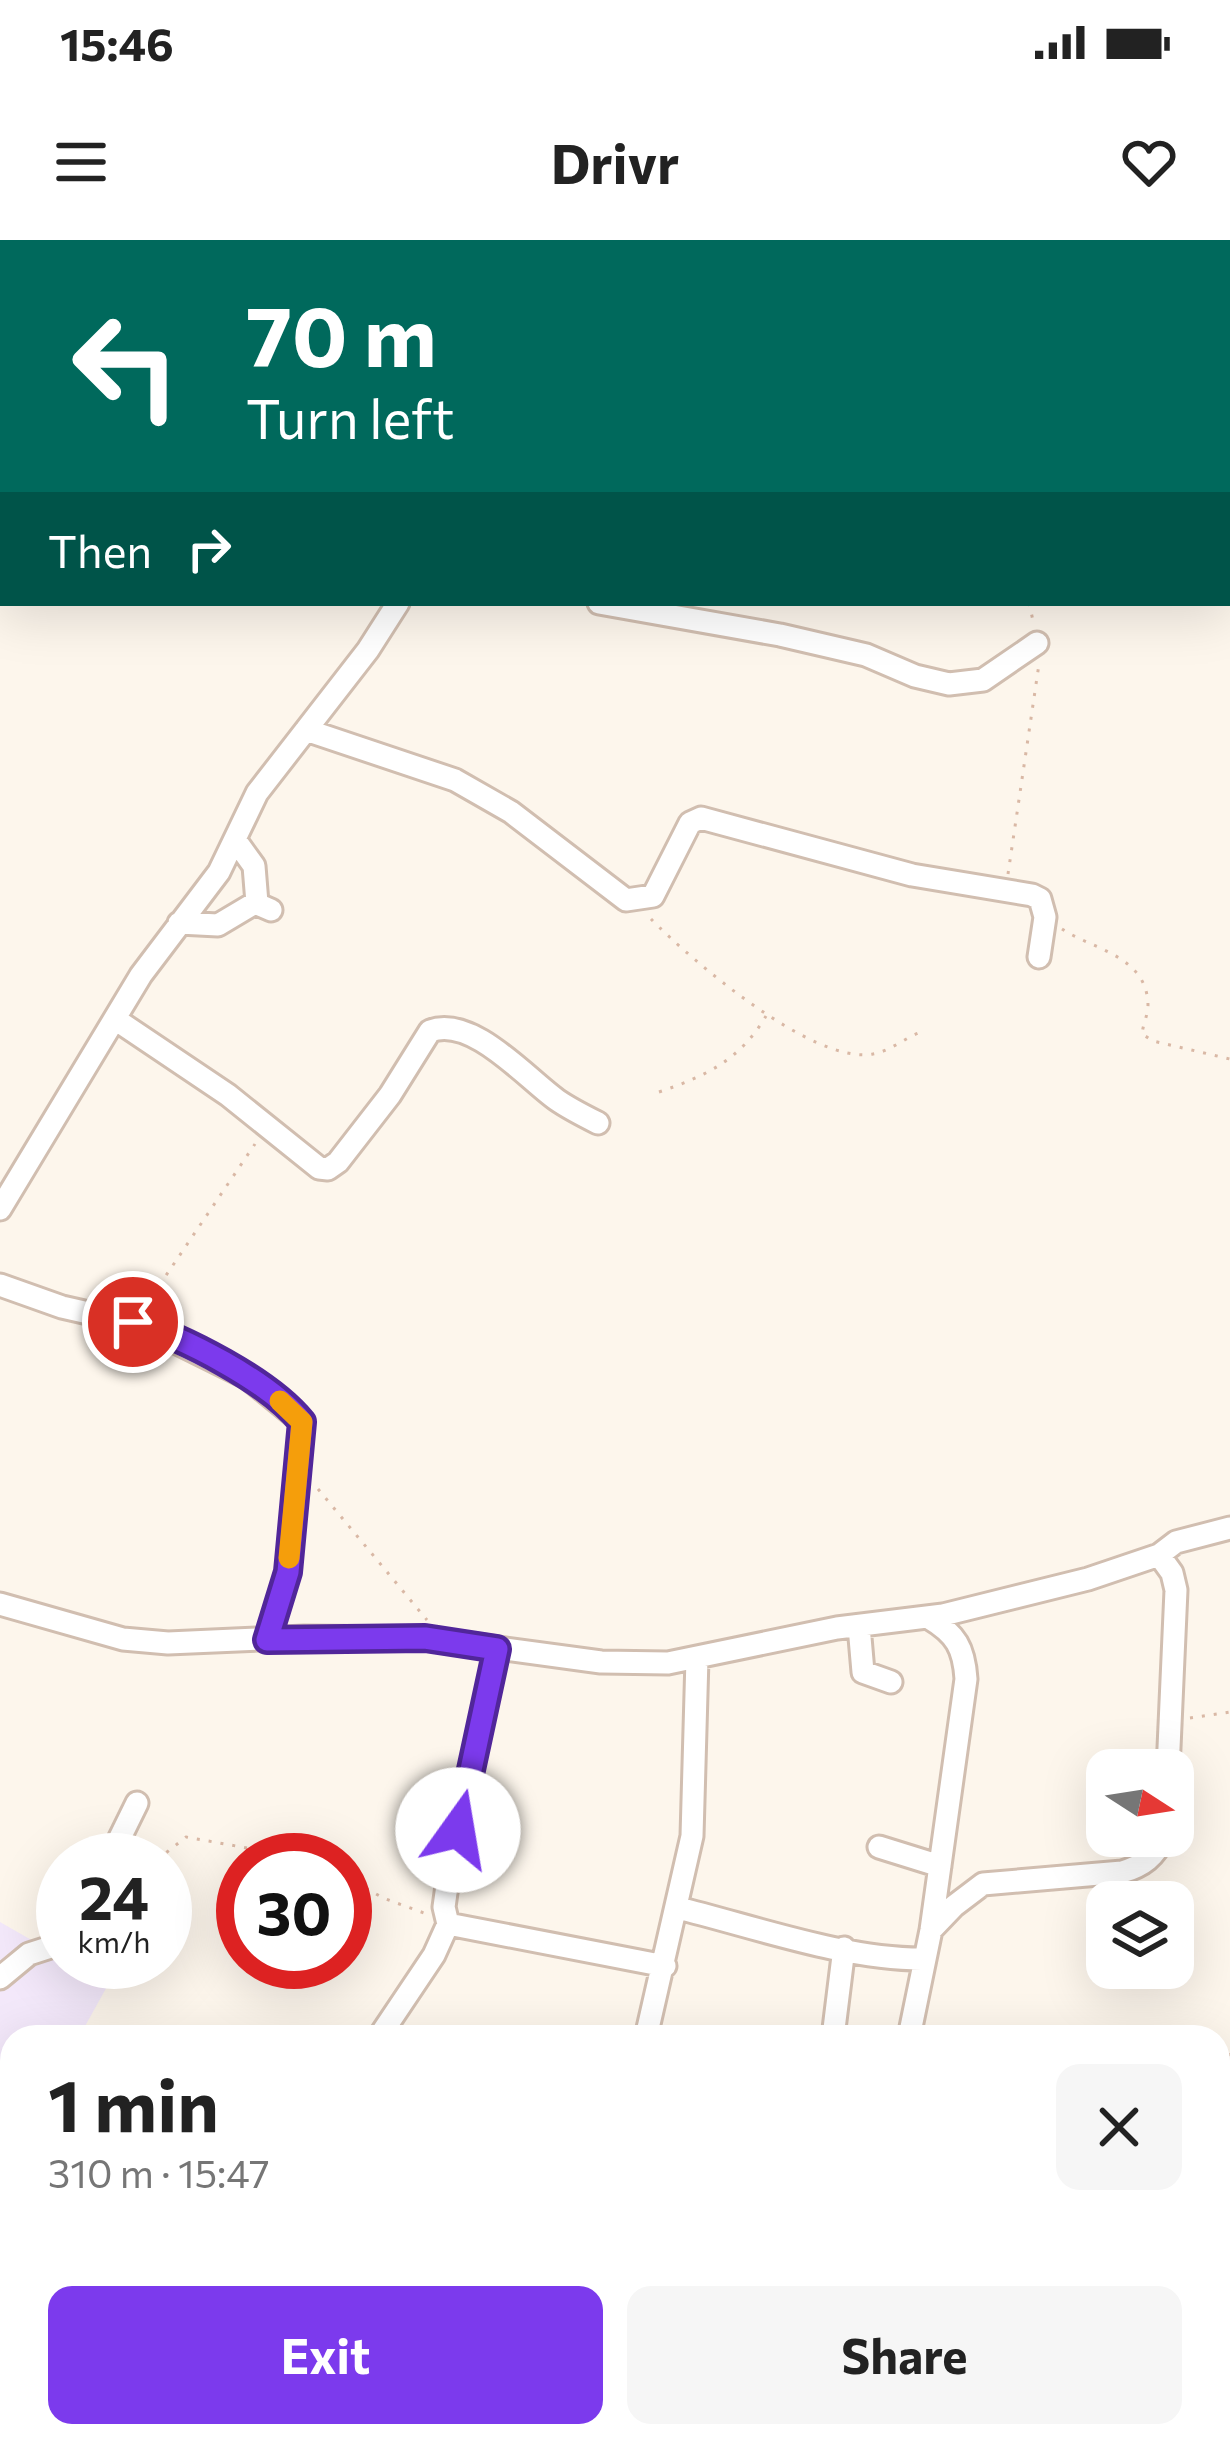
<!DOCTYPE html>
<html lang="en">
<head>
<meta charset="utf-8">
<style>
  :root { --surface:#fff; --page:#f6f6f6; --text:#222; --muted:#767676; --accent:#7c3aed }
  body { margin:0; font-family:Commissioner,sans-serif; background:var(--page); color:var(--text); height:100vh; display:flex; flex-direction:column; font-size:45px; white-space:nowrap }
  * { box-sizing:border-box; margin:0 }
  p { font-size:39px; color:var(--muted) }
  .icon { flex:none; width:66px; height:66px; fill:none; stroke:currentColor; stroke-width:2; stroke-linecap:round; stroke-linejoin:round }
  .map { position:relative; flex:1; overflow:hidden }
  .details { position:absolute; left:0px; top:1785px; width:1230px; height:423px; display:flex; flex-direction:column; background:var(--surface); border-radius:36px 36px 0 0; box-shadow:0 12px 48px #0002 }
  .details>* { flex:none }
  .top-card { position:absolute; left:0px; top:0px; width:1230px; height:366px; box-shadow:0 12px 48px #0002; background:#00695c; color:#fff; overflow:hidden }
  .needle { width:78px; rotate:102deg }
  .buttons { position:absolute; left:1086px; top:1509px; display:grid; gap:24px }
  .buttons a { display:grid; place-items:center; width:108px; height:108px; border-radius:24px; background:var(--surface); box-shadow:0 12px 48px #0002; font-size:60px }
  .speed { position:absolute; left:36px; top:1593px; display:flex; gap:24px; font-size:60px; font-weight:700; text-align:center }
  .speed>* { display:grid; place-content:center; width:156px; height:156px; border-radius:50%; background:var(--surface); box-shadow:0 12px 48px #0002; line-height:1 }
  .speed small { font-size:30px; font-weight:400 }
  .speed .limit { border:18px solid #d22; background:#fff; color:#111 }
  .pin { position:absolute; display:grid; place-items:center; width:102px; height:102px; color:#fff; margin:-51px; border:6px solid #fff; border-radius:50%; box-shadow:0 3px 12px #0007 }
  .me { position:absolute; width:132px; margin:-66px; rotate:13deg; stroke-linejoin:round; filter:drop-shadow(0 0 9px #0008) }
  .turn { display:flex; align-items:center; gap:42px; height:252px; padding:0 48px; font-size:54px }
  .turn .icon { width:156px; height:156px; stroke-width:2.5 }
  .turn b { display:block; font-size:84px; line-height:102px }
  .then { display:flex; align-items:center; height:114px; padding:0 48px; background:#0003; gap:24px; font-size:45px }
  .round { display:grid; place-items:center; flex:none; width:126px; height:126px; border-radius:24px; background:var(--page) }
  .headline { display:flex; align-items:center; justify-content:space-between; height:204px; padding:0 48px }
  h1 { font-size:72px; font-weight:700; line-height:90px }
  .cta { display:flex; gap:24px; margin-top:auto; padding:24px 48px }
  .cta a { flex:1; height:138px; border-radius:24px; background:var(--accent); color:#fff; font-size:48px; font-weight:700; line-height:138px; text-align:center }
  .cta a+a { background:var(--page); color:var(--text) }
  .status { display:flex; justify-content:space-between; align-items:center; height:84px; padding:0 60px; background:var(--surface); direction:ltr }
  .status svg { height:33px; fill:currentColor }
  header { display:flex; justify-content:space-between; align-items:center; height:156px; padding:0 48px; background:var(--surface); font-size:54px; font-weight:700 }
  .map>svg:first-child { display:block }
  .education { fill:#f3e8fa }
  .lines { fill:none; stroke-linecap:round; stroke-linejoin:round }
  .minor-casing { stroke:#d1beb0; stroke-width:27 }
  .path { stroke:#d9b8a5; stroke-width:3; stroke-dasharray:3 9; stroke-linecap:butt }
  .minor { stroke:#fff; stroke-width:21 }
  .route-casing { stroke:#51269a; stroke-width:30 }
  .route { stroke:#7c3aed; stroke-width:21 }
  .slow { stroke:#f59e0b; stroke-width:21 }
</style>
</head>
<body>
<div class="status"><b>15:46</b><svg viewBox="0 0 49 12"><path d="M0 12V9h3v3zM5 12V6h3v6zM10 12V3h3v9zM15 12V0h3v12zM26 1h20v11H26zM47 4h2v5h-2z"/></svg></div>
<header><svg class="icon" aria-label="menu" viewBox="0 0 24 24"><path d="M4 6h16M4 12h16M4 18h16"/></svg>Drivr<svg class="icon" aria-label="heart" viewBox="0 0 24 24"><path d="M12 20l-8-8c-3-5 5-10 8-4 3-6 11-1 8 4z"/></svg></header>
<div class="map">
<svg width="1230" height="2206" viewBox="0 0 1230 2206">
  <rect width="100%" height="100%" fill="#fdf6ec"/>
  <!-- education -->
  <path class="education" d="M0,1682L63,1718V1722H71L109,1743L79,1797H12V1919L0,1940Z"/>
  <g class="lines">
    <!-- minor casing -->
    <g class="minor-casing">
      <path id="minor" d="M596,3V0
        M599,363L780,395L866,415L915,436L949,444L983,440L1037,403
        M306,490L455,540L511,572L626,660L653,656L690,583L701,578L912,635L1032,655L1040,659L1045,677L1039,717
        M236,601L254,626L257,663
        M179,683L218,685L255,663L271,670
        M115,779L228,855L319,928L328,929L338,922L390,855L430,791C472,775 526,838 557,860C570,869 584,876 598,883
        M0,969L141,735L219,632L257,553L368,410L398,363
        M0,1045L62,1067L141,1085L248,1138L302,1182L288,1332L267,1399
        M1159,1315L1172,1333L1176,1350L1168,1530
        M0,1364L123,1399L168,1403L304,1397L425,1398L601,1422L668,1423L837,1388L943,1375L1088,1339L1159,1315L1176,1302L1230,1288
        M859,1386L863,1432L891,1442
        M879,1607L940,1626
        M109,1620L137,1563
        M678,1668C755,1687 847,1720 925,1719
        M448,1684L665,1726
        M931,1690L954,1666L983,1644L1122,1632C1143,1626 1155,1617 1164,1596
        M0,1738L29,1714L63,1703
        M379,1797L434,1715L448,1684L444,1667L450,1624L497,1409
        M646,1797L692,1596L697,1418
        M833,1797L844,1708
        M909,1797L931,1690L966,1439C964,1408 956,1394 929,1378
        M0,2173L12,2181
        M35,2196L49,2206
        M686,2196L691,2206
        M811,2196L823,2206
        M920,2196L932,2206
        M1082,2196L1087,2206
        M396,2206L402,2196
        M765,2206L766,2196"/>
    </g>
    <!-- path -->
    <path class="path" d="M1227,96L1230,94
      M1029,363L1034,385
      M1008,634L1039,424
      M651,679C691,720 813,825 873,814C891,811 907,796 924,791
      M1062,689C1094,710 1147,716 1148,765C1148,775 1143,784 1142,794L1153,801L1230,819
      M659,852C706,836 740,820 766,776
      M146,1065L255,904
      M318,1249L427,1380
      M1190,1478L1230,1472
      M157,1620L186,1597L258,1610L296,1611L317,1620
      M345,1636L383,1658L424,1673
      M54,1683L63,1667
      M1218,1910L1229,1866L1225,1835L1230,1809"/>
    <!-- minor -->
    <use href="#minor" class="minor"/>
  </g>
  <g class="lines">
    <!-- route casing -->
    <g class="route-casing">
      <path id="route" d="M133,1082C183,1097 269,1141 302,1182L288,1332L267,1400L425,1398L497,1409L458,1590"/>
    </g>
    <!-- route -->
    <use href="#route" class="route"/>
    <!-- slow -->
    <path class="slow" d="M280,1161L302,1182L289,1318"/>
  </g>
</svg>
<div class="buttons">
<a><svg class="needle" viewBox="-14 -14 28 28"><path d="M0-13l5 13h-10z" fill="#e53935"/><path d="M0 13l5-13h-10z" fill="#767676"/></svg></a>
<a><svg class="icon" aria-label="layers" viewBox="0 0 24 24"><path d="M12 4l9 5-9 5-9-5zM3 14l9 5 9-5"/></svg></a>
</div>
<div class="speed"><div>24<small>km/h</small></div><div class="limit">30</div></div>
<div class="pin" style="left:133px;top:1082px;background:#d93025"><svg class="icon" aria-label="arrive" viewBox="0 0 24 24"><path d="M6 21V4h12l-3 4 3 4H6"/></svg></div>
<svg class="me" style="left:458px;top:1590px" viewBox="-20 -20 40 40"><circle r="19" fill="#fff"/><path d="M0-13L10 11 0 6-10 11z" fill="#7c3aed"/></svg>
<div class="top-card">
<div class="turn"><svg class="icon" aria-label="left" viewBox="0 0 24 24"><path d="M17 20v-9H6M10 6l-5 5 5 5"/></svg><div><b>70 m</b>Turn left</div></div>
<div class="then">Then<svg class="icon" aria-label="right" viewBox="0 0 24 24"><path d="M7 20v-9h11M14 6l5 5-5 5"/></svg></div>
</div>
<section class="details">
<div class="headline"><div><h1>1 min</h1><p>310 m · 15:47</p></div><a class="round"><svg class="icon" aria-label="close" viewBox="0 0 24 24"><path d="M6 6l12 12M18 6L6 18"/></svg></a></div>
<div class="cta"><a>Exit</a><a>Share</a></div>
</section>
</div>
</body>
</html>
